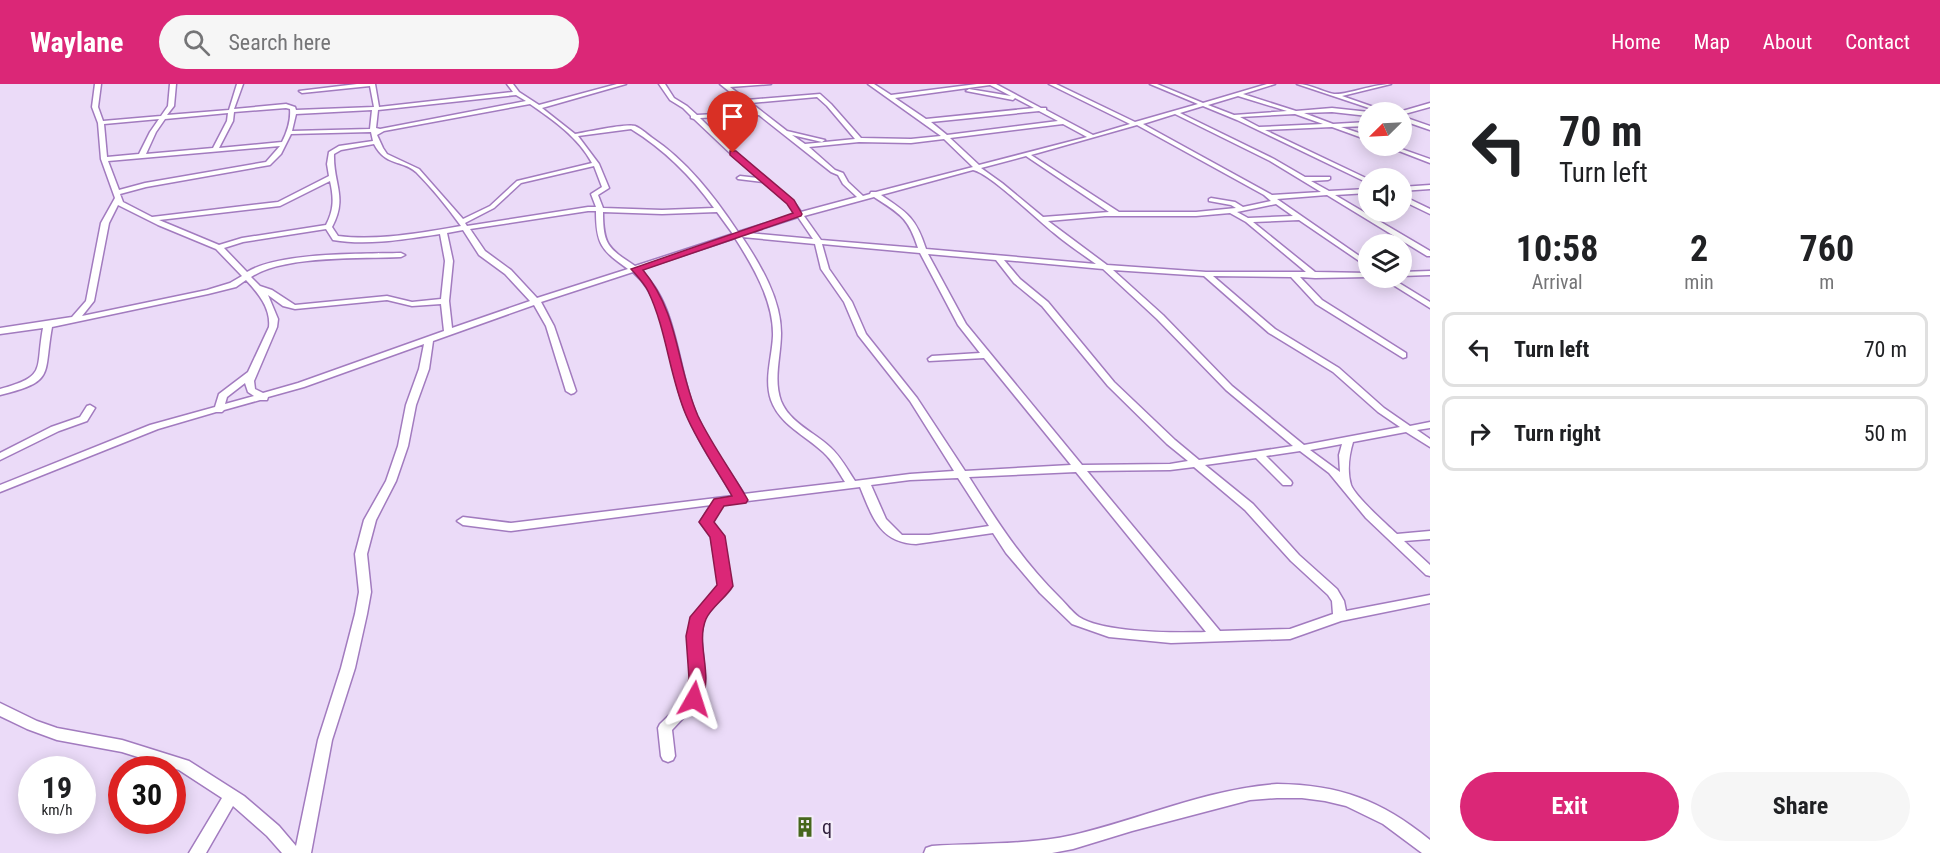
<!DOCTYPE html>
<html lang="en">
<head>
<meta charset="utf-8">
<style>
  :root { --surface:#fff; --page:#f6f6f6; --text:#202124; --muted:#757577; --line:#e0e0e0; --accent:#db2777 }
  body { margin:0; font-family:"Roboto Condensed",sans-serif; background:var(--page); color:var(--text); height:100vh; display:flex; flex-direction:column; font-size:22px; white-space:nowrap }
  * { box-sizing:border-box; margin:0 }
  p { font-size:20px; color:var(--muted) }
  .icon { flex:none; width:33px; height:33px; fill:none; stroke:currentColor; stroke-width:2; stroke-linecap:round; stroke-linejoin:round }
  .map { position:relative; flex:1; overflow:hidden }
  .drawer { display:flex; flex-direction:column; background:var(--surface); width:510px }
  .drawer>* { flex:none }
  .top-card { background:#fff; color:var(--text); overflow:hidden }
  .needle { width:39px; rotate:246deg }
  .fabs { position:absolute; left:1358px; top:18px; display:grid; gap:12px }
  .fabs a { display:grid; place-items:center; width:54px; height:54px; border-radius:50%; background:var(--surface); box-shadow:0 3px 15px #0003; font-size:30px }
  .speed { position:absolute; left:18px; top:672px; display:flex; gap:12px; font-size:30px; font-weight:700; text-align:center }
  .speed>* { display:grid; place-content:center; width:78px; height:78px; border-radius:50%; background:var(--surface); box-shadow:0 3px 15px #0003; line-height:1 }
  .speed small { font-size:15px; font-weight:400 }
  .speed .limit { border:9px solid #d22; background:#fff; color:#111 }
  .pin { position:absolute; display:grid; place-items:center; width:51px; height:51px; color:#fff; margin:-62px -26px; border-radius:50% 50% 50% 0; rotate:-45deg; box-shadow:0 0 6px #0007 }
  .pin .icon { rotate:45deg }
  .me { position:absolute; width:66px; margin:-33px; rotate:6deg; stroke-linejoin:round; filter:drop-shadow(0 0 4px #0008) }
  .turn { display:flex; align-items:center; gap:21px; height:126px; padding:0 30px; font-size:27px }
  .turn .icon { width:78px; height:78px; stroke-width:2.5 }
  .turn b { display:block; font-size:42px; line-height:51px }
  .eta { display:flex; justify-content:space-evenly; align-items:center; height:102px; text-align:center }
  .eta b { font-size:36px; font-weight:700; line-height:42px }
  .cta { display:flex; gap:12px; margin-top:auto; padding:12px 30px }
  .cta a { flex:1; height:69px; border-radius:36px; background:var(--accent); color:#fff; font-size:24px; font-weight:700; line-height:69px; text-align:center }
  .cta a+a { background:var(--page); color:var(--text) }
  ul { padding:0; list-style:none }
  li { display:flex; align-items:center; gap:18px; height:75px; margin:0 12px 9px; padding:0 18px; border:3px solid var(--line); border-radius:12px }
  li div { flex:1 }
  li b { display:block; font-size:22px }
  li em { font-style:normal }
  header { display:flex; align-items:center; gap:36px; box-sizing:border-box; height:84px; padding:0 30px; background:var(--accent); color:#fff }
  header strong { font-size:28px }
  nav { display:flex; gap:33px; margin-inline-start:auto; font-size:21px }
  .search { width:420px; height:54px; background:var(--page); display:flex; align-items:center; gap:15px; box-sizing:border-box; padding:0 21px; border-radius:33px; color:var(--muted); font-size:22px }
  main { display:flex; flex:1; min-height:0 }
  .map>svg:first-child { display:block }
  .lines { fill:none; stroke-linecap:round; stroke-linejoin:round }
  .street-casing { stroke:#a27bbf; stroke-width:3 }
  .street { fill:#fff; fill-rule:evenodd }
  .route { fill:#db2777; stroke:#8e194d; stroke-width:1.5 }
  .labels { text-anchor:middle; stroke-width:5; stroke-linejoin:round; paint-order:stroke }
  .near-poi-label { font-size:20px; fill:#342440; stroke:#f4ecfa; text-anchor:start }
</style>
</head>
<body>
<header>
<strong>Waylane</strong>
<div class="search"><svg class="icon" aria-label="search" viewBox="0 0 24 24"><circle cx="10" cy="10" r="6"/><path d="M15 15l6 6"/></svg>Search here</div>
<nav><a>Home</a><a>Map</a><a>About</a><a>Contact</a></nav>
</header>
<main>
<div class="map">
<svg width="1430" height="769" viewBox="0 0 1430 769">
  <rect width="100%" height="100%" fill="#ebdbf8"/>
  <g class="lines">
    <!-- street casing -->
    <g class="street-casing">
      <path id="street" d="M95,0H101L98,23L103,37L161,32L168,22L170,0H176L174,22L167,31L229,26L237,0H243L234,25L286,20L295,23L296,26L374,23L370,2L302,9L299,7L357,0H375L379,23L513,8L507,0H513L519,8L539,21L617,0H626L542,24L575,50C586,48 627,39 635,42C640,44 646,49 651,53C687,77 714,112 738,148L796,130L789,119L763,98L738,95L737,94L740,92L758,94L731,70L694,35L691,34V32L683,24L670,16L659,0H665L674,14L687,22L697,31L755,28L720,0H771L730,3L747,16L820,10L831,20L861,54L911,55L941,52L868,0H874L891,11L977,0H996L1041,24H1046V26L1093,51L1130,40L1049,0H1056L1135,38L1198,20L1150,0H1157L1203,19L1267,0H1275L1243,10L1296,27L1332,24L1369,28L1368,32L1332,28L1304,29L1333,40L1368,38V42L1341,43L1368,52V56L1332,43L1265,46L1368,95V99L1237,36L1203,22L1180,29L1274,75L1305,93H1330V95L1328,96L1311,97L1329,107L1368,105V109L1335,111L1430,167V172H1427L1327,111L1277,115L1368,178V183L1299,136L1253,138L1315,188L1368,189V193L1315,194L1300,193L1322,216L1406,269V273L1403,274L1316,220L1291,193L1213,192L1275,245L1339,284L1384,324L1410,342L1430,338V344L1417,346L1430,355V363L1406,348L1353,358C1349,371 1347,388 1351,401C1355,412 1387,441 1397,450L1430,447V455L1404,457L1430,481V492L1426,491L1366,434L1329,389L1300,367L1266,372L1291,397L1292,399L1291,401H1283L1256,374L1205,381L1253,420L1299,471L1337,505L1344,517L1346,527L1430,511V519L1341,537L1290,555L1171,559L1109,553L1072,540L1040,509L1006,469L993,449L916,460C880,459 872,432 860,403L723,420L712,438L723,452L731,502L704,534L701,552L705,594L701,615L672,646L675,672L673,676L668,678L663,676L661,672L658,644L660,640L688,613L691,594L689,552L692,533L719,501L711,453L700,438L711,421L511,447L463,441L457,437L463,433L511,439L733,412C716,383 696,355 684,323C668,282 669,218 633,188L541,218L554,242L576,307L574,309L571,310L566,307L546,242L534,221L433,257L429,285L416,321L408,362L396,397L376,436L367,470L371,508L367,530L355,584L332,656L311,769H282L267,752L233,722L206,769H189L222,714L179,686L122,668L57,656L27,645L0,632V619L37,637L57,644L122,656L189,677L244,712L279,742L296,762L318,656L341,584L355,530L359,508L355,470L364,436L386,397L398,362L406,321L419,285L424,260L304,303L268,313L267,316H260L224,326L222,328H216L158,345L0,408V401L150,341L215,323L219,310L248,288L269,243C271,224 258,209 246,196L236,203L208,210L52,243C43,292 56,297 0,311V305C48,292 35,286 43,244L0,250V244L72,233L86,217L101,139L115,114L101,75L98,39L92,23ZM990,1L1011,12L969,5L966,7L1013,16L1015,14L1034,24L926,35L895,14ZM516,11L526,17L380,45L376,44L378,26ZM1238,12L1287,27L1234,31L1208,21ZM817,13L827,22L855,55L805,60L792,51L822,58L825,56L787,47L751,19ZM530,20C553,36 578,53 592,79L517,97L490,122L463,135L419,85L387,70L383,64L377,51L384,47ZM286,24L290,25C291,37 287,48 282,58L219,64L233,37L234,28ZM372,26L370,45L292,47L296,30ZM1039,27L1058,37L947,51L931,38ZM228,29L227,37L213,64L146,70L156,48L165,35ZM1175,30L1270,77L1321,108L1272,111L1143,40ZM1295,30L1323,40L1259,43L1240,33ZM759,31L831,88L838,91L843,100L857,113L801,128L793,117L735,68L700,34ZM159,35L150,48L139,70L107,73L104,40ZM1063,40L1087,53L979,81L950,54ZM1137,41L1264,111L1271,117L1243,123L1235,118L1211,114L1209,115V117L1231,121L1236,124L1196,128H1119L1031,71ZM631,45C665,66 691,92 714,124L662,126L603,124L598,111L609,104L599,80L578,52ZM371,48L373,57L339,62L329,68L327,80L329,92L278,118L152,133L123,118L120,110L146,103L270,81L281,70L291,50ZM944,55L973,83L876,108H871L870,110L863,112L848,98L843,89L835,86L809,63L859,58L911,59ZM374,60C386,83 401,75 416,88C432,104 448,124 461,142C421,149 378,157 338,152L332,143C348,113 333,100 334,70L341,66ZM280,62L266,78L145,99L119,106L108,77ZM1026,72L1109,128L1043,133L1002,99L981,84ZM594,82L602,103L591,110L596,123H588L467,142L465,139L494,124L521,99ZM973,86C991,90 1037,136 1054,149C1067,160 1082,170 1096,180L926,165C916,134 908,129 881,111ZM330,97C334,114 334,126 326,141L242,154L219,161L159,136L280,122ZM874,113C900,130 908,133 918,164L821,156L804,132ZM1276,120L1293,132L1248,134L1237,128ZM118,121L158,141L216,165L242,192L230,199L207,206L82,232L94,217L109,139ZM588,127H596C596,160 601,166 628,185L537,214L511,186L485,167L470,145ZM603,128L662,130L717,128L733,150L635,182C608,164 603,161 603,128ZM1230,129L1246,138L1306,188H1206L1107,181L1048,137L1105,132H1196ZM798,133L813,155L749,149ZM326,145L333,156C368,162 406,155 440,150L445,177L441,215L412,218L387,212L295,221L272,206L260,202L251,193C284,171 361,175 401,173L405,171L401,169C362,170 279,168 247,188L224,164L243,158ZM463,146L479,171L505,190L530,217L452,244L449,217L453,177L447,149ZM742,153L815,160L821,185L844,218L858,251L910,317L954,387L910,390L855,397C847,385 841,373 830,363C814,348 790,339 781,317C773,295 781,272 781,249C781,215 760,180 742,153ZM735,154C753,182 774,218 773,252C772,274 764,295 771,316C780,341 805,351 823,368C832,376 838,387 845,398L744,410C726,382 705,354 693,322C677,280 676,215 639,186ZM822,160L920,169L958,241L980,269L932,272L928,275L929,277L984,274L1071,381L965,387L917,314L866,250L852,218L829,185ZM928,170L996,176L1014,199L1042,222L1108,302L1167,360L1188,377L1170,380L1082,381L966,240ZM1004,176L1103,185L1157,235L1226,306L1293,362L1199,376L1175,356L1114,298L1048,218L1020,195ZM1113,186L1204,192L1269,249L1333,288L1378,328L1400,343L1304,361L1232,302L1163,231ZM268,211L283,222L295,225L387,216L412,222L441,220L444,247L298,299L263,309L255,305L254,297L277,243L278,235ZM245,299L248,308L254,312L225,320L227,313ZM1342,360L1339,371L1340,388L1310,366ZM1194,383L1245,426L1291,477L1328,511L1332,517L1333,530L1290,545L1220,547L1087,387L1170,386ZM1076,388L1206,548C1176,549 1103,549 1079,533C1072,528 1066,520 1060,514C1023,478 996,436 969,393ZM958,394L989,442L929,451H902L886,435L871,401L910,396Z
        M1297,0C1311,0 1322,8 1334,10C1346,11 1374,0 1391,0L1342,12L1388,28H1381Z
        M1430,19V23L1401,31V28H1399Z
        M1401,32L1430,42V46L1401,36Z
        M1386,62H1393L1430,75V79Z
        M1430,101V105L1401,107V103Z
        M1401,111L1430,125V130L1401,116Z
        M1430,187V191L1401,192V188Z
        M1382,194H1391L1430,218V224Z
        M90,321L95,324L87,337L59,347L0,376V369L51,343L80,333L87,322Z
        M1277,700C1340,701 1381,716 1430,756V769H1422L1383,740L1346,722L1325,717L1302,714H1277L1250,716L1132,747L1073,765L1052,769H924L926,764L932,762C977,759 1030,761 1073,751C1141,735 1207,705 1277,700Z"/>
    </g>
    <!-- street -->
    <use href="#street" class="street"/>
  </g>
  <!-- route -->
  <path class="route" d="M730,67H736L794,116L802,130L801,132L643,186C680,231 676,282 698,332C712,361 732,388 748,416L746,419L724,422L714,438L725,452L733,502C726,514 711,523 706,535C695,561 715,592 700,620L694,622L688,620L685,615L689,594L686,552L690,533L717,501L710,453L699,438L714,415L732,412C717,386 698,359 686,331C669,291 667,247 648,207C644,199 637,192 631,185L793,129L787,120L730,71Z"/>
  <!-- icons -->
  <defs>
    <g id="building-bare" transform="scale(1.62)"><path d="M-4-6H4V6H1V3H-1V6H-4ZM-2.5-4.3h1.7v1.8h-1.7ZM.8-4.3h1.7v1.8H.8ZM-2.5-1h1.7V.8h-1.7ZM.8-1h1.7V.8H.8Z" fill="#46661c" stroke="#f4ecfa" stroke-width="2.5" paint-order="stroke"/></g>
  </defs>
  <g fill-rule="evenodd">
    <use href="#building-bare" x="805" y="743"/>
  </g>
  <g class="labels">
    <!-- near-poi labels -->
    <g class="near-poi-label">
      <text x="822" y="750">q</text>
    </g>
  </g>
</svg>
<div class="fabs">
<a><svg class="needle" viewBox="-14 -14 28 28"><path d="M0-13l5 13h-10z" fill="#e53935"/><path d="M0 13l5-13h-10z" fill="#757577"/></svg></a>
<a><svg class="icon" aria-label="sound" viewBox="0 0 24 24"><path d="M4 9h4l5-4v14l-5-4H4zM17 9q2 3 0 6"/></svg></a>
<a><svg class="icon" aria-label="layers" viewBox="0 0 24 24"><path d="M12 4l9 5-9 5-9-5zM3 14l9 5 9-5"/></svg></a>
</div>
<div class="speed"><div>19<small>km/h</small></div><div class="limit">30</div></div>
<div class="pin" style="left:733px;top:69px;background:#d93025"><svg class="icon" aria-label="arrive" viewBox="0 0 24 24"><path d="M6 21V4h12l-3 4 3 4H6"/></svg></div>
<svg class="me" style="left:694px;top:615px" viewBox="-20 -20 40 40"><path d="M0-17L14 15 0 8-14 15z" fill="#db2777" stroke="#fff" stroke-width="4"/></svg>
</div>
<section class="drawer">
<div class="top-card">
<div class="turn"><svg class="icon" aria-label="left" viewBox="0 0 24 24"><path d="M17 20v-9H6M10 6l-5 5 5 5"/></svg><div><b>70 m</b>Turn left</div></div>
</div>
<div class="eta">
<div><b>10:58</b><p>Arrival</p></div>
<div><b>2</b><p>min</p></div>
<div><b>760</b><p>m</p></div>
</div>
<ul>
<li><svg class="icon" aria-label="left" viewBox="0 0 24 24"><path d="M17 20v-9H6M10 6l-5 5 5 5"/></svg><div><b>Turn left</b></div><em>70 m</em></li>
<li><svg class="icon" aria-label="right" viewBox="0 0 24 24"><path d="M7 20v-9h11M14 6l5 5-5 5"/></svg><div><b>Turn right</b></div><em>50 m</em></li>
</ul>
<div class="cta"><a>Exit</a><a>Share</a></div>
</section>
</main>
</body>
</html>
